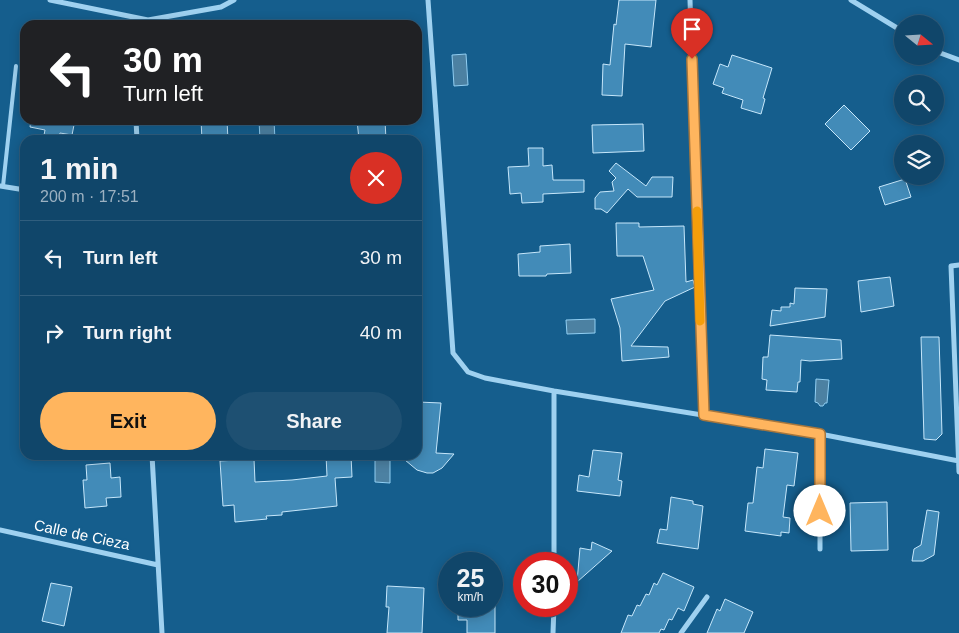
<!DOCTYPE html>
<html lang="en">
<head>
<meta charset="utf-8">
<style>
  :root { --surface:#10466a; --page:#1e5072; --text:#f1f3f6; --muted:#9cb1c1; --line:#305e7e; --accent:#ffb55e }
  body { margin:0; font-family:Arial,sans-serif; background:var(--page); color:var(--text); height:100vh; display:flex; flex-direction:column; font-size:19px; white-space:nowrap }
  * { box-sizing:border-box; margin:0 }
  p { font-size:16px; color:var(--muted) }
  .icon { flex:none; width:28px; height:28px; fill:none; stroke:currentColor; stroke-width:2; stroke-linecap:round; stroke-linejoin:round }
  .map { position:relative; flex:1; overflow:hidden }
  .details { position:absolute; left:20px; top:135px; width:402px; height:325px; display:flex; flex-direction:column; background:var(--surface); border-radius:15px; box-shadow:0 2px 12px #0003,0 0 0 1px var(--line) }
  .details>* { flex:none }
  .guide { position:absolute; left:20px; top:20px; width:402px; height:105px; border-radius:15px; box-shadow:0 2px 12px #0003,0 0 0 1px var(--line); background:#202124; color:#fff; overflow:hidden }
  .needle { width:32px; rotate:108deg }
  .fabs { position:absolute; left:894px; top:15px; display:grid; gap:10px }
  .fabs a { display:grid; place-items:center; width:50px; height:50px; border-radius:50%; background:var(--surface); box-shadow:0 2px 12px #0003,0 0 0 1px var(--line); font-size:25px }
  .speed { position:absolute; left:438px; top:552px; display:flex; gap:10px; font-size:25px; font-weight:700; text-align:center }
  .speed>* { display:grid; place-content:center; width:65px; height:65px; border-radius:50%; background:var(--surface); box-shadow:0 2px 12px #0003,0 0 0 1px var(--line); line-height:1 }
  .speed small { font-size:12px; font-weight:400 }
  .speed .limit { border:8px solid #d22; background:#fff; color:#111 }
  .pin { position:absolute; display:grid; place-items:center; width:42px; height:42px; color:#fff; margin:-51px -21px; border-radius:50% 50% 50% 0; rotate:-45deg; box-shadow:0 0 5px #0007 }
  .pin .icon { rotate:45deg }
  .me { position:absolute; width:55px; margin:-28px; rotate:0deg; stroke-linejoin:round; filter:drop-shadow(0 0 4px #0008) }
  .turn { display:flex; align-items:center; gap:18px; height:105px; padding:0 20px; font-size:22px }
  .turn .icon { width:65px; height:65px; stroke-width:2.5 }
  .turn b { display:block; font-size:35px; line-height:42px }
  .round { display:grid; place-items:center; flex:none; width:52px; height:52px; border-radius:26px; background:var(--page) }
  .headline { display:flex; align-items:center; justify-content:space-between; height:85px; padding:0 20px }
  h1 { font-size:30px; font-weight:700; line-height:38px }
  .primary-button { display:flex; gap:10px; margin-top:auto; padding:10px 20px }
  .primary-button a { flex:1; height:58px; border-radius:30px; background:var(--accent); color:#111; font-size:20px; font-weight:700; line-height:58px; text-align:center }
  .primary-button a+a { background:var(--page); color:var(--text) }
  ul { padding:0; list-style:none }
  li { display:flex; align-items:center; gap:15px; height:75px; padding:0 20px; border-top:1px solid var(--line) }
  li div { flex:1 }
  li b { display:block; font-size:19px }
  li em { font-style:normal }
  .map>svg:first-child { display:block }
  .water { fill:#4c81a2; stroke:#91cff3 }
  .building { fill:#428bb8; stroke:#c6e7fb }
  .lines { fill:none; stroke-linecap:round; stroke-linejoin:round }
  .lane { stroke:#9fd1f0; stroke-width:4 }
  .street { stroke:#9fd1f0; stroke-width:5 }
  .route-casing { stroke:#a6763d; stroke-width:12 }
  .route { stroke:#ffb55e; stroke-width:9 }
  .slow { stroke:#f59e0b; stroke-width:9 }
  .labels { text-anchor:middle; stroke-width:4.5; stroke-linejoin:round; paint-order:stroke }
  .street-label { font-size:15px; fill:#fff; stroke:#155e8d }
</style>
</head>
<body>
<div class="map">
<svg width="959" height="633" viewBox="0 0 959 633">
  <rect width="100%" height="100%" fill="#155e8d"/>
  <!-- water -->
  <path class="water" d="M466,54L468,85L454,86L452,55Z
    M259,120H274L275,140H260Z
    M595,319V333L567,334L566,320Z
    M816,379L829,380L827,403H825L823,406H820L818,403L815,402Z
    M375,455H390V483L375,482Z"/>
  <!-- building -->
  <path class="building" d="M619,0H656L651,47L625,44L622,96L602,95L603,64L610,65L614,24L616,25Z
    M732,55L772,68L763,98L765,99L761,114L741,108L743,100L722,93L724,88L713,84L720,64L728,67Z
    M844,105L870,131L851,150L825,124Z
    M31,120H75L72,135L60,133L58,140H43L45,130L30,127Z
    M201,120H227L228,140H202Z
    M357,120H385L386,140H359Z
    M643,124L644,151L593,153L592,125Z
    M528,148H543V166L552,165L553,180H584V192L543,194V202L522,203L521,193L510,194L508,167L529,166Z
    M616,163L646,186L652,177H673L672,197H637L628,189L607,213L601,209H595V198L600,192L614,191L612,182L616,178L609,171Z
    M905,179L911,197L885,205L879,187Z
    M616,223H639V227L684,226L686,282L693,280L695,287L665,301L631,346L668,347L669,357L622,361L620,328L611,299L654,290L643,256H617Z
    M570,244L571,273L547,274L546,276H519L518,254L540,252V246Z
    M890,277L894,306L861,312L858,281Z
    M795,288L827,289L825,317L770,326L772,310L781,311V307H790V303L794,304Z
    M770,335L841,340L842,359L810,361L801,360L800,382H798L797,392L766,390L767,380L762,379L763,357H768Z
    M921,337H939L942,434L936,440L924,439Z
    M418,402L441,403L436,453L454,454L442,468L433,473H427L417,470L399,455H418Z
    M765,449L798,453L794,486L787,485L783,517L790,518L789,533L781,532V536L745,531L748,503H753L757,467L763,468Z
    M593,450L622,453L618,480L622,481L620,496L577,491L579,475L589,477Z
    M326,455H351L352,477L335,478L337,506L282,512V515L266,516L267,519L235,522L234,505L223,506L220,461L254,459L255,482L292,480L327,476Z
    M110,463L111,478L120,477L121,497L106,498L107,506L85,508L83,480H87L86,465Z
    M671,497L693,501V504L703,506L698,549L657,543L660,529L667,530Z
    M887,502L888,550L851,551L850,503Z
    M927,510L939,512L934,555L923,561H912L914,549L921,545Z
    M592,542L612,551L577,582L580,548L591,550Z
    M663,573L694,587L684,611L678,608L672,620L669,619L664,630L661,629L659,633H621L628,615L632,616L637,605L640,606L646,594L649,595L654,583L657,585Z
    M51,583L72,587L64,626L42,621Z
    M387,586L424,588L422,633H387L389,607H386Z
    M725,599L753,612L744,633H707L717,609L720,611Z
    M458,606H495V633H467V620H458Z"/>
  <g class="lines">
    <!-- lane -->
    <path class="lane" d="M3,186L16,66"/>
    <!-- street -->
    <path class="street" d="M50,0L148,20L221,7L234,0
      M428,0L453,353L468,372L485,378L554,391L820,434L959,461
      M690,0L703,415
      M851,0L902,31
      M935,51L959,60
      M136,120L137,140
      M0,186L25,190
      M959,265L951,266L959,472
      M820,434V549
      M152,455L162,633
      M0,530L158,565
      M554,564V391
      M553,633L554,606
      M681,633L707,597"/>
  </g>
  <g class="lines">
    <!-- route casing -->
    <g class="route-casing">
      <path id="route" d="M692,59L704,415L820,434V511"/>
    </g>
    <!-- route -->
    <use href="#route" class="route"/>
    <!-- slow -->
    <path class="slow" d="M697,211L700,321"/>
  </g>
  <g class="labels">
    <!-- street labels -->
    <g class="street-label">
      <text transform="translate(82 535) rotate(12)" y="5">Calle de Cieza</text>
    </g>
  </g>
</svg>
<div class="fabs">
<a><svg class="needle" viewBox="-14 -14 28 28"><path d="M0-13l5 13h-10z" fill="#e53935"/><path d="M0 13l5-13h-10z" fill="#9cb1c1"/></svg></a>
<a><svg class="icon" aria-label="search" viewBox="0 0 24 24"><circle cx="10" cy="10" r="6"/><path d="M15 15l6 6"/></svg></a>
<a><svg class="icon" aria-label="layers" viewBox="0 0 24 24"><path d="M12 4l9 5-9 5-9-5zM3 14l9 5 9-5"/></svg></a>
</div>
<div class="speed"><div>25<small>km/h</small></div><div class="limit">30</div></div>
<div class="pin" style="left:692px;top:59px;background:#d93025"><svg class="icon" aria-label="arrive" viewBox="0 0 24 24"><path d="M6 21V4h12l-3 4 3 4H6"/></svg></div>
<svg class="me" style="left:820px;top:511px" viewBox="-20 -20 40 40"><circle r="19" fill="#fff"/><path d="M0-13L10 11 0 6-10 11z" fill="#ffb55e"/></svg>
<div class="guide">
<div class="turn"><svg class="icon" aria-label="left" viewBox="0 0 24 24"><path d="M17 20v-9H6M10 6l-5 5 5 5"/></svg><div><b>30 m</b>Turn left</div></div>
</div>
<section class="details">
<div class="headline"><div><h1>1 min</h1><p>200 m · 17:51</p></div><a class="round" style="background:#d93025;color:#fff"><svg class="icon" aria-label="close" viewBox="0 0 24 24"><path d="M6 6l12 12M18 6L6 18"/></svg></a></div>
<ul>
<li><svg class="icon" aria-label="left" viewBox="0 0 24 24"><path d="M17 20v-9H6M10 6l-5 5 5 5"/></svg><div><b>Turn left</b></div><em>30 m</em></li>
<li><svg class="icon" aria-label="right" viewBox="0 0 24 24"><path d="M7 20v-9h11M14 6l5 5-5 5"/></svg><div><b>Turn right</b></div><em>40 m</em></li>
</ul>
<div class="primary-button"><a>Exit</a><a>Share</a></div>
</section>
</div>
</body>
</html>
